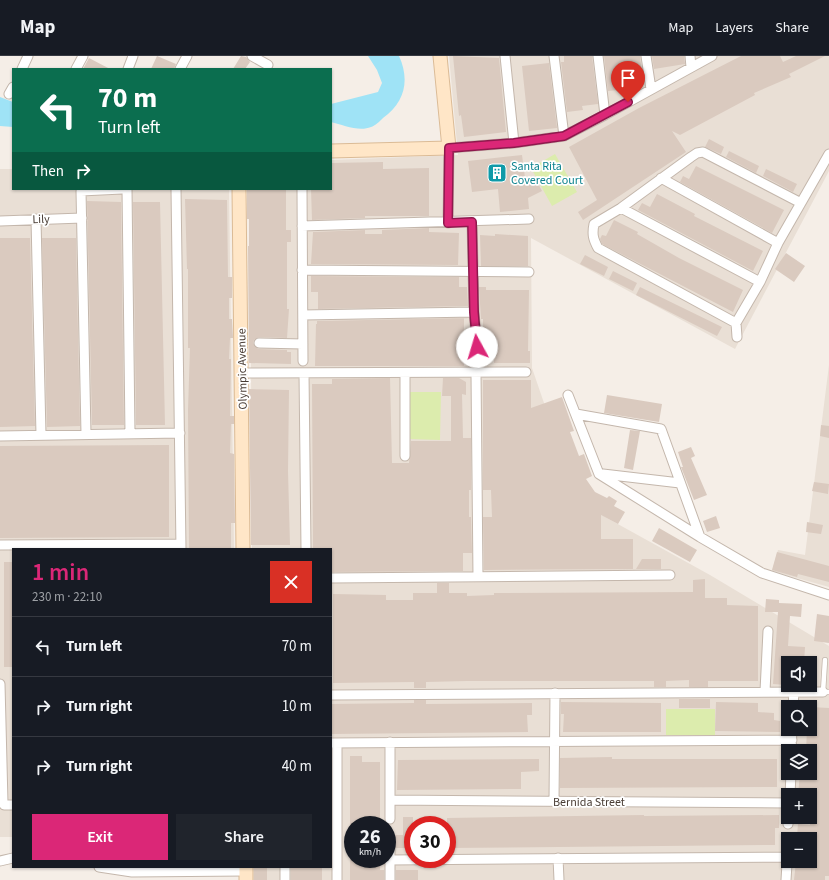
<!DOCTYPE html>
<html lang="en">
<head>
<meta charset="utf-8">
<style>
  :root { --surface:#171b24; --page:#20242c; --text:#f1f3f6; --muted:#9ea1a6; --line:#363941; --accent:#db2777 }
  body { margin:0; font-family:"Source Sans 3",sans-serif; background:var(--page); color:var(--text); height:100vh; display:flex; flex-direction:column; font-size:15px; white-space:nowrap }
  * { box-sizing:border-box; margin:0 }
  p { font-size:13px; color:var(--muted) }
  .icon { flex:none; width:22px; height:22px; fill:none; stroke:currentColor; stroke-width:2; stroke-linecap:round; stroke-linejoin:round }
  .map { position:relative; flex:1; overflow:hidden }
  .side { position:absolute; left:12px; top:492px; width:320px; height:320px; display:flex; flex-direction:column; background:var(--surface); border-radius:0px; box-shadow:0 1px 3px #0004 }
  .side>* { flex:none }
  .top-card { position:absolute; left:12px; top:12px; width:320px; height:122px; border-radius:0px; box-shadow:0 1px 3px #0004; background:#0b6e4f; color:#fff; overflow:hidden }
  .controls { position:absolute; left:781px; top:600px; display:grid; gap:8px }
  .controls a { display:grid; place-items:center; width:36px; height:36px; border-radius:0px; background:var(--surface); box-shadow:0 1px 3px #0004; font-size:20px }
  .speed { position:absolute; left:344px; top:760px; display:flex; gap:8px; font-size:20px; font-weight:700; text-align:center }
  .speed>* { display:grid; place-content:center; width:52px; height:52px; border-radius:50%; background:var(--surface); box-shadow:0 1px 3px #0004; line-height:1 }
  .speed small { font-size:10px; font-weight:400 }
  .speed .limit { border:6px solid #d22; background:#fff; color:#111 }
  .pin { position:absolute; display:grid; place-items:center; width:34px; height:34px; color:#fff; margin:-41px -17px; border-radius:50% 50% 50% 0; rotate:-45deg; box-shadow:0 0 4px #0007 }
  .pin .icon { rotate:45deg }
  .me { position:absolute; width:44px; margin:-22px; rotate:354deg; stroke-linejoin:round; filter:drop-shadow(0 0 3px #0008) }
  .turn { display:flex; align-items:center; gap:14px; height:84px; padding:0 20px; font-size:18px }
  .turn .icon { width:52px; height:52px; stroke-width:2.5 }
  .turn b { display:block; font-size:28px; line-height:34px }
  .then { display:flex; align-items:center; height:38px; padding:0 20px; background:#0003; gap:8px; font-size:15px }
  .round { display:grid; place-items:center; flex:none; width:42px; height:42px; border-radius:0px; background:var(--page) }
  .head { display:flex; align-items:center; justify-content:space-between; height:68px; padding:0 20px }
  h1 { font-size:24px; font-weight:600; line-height:30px; color:var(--accent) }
  .cta { display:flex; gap:8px; margin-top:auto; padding:8px 20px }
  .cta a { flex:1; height:46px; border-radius:0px; background:var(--accent); color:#fff; font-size:16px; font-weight:600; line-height:46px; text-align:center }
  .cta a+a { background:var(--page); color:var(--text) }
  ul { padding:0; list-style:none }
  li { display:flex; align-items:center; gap:12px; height:60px; padding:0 20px; border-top:1px solid var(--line) }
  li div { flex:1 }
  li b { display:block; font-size:15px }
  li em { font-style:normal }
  header { display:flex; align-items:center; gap:24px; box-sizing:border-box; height:56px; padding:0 20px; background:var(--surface); border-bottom:1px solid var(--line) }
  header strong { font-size:19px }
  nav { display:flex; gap:22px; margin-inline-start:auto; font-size:14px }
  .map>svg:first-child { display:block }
  .residential { fill:#e9dfd5; fill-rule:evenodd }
  .green { fill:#dcecad }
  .water { fill:#9fe3f6 }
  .building { fill:#dacabf }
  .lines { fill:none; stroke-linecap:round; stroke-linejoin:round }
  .lane-casing { stroke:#c4b7ac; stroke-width:6 }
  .street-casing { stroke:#c4b7ac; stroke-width:11 }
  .secondary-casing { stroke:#dbbb96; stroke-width:15 }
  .lane { stroke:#fff; stroke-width:4.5 }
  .street { stroke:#fff; stroke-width:9 }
  .secondary { stroke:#ffe6c7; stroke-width:13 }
  .route-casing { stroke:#8e194d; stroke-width:10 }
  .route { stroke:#db2777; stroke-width:7 }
  .labels { text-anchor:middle; stroke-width:3.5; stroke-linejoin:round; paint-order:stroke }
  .culture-label { font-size:12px; fill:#0d838f; stroke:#fff; text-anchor:start }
  .street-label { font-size:12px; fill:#493d35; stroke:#fff }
</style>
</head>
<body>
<header>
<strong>Map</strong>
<nav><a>Map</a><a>Layers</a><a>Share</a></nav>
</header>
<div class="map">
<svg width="829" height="824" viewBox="0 0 829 824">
  <rect width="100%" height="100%" fill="#f5eee7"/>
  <!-- residential -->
  <path class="residential" d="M449,0H829V115L735,293L531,182L532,312L578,446L710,519L829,590V824H252V811H331V493H252L250,133H331V104L458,99ZM788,607H810V629H788ZM788,651H810V673H788ZM788,695H810V717H788ZM788,739H810V761H788ZM353,769H387V803H353ZM413,769H447V803H413ZM788,783H810V805H788Z
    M0,113H13V133H229L234,493H13V781H0Z
    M829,309V531L772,515L778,494L805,499Z"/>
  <!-- green -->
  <path class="green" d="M555,98L577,136L552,150L531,112Z
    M410,336H441L440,384L409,383Z
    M666,653H715V679H666Z"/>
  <!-- water -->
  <path class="water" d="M368,0H399C410,24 405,46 383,62C380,65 375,70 371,71C359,76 343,69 331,66V48L378,36L382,27L377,14Z
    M0,41L13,46V71L0,70Z"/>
  <!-- building -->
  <path class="building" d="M157,0L176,8L174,13H151Z
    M241,0L246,1L250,6L245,13H233Z
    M453,0L499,2L506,76L464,81L461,59L459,60Z
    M564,0H592L598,48L582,50L583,54L567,56L561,6H564Z
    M604,0H640L644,28L629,30V33L608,35Z
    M652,0H684L685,8L654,13Z
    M741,0H780L783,6L796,0H825L789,18L791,21L754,37L755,39L680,79L672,75L686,96L583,164L578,156L597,144L569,91L639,52Z
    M89,2L110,13H83Z
    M549,7L557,72L529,75L522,10Z
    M709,83L724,91L721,98L705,91Z
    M729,95L759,110L756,117L726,101Z
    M522,99L526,129L536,124L542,135L528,142L529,153L500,156L498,133L472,136L468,105Z
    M383,106V113L429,112V160H365V162L312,164L311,133H331V107Z
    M696,110L784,154L772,177L680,126L683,120L689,123Z
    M766,113L797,128L793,136L763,120Z
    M247,133H286V174H291V186H287V253H289L287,282L259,281L254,284L253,287L258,293L287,294V296H291V308L249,307L248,190H249V163H247Z
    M657,138L695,158L694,160L763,195L753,215L638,154L642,147L650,151Z
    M185,143L227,144L228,221H232V242H229V263H232L233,282H230L229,303H231L230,360H234V368H231L230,397L234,398L235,467H231V493H189L188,354L190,292H188V213H187Z
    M87,145L121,146L124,369H92Z
    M133,146H160L165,369H136Z
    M614,164L638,176L637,178L679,202L743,234L733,256L602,188L600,183L602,179L606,180Z
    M429,172V176L459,177L458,209L311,208L313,176L365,174V178H382V174Z
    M495,178L528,180V210H481L480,179L495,180Z
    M0,182H30L35,370L0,371Z
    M42,182H76L80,370L47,371Z
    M786,197L805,210L794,226L775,213Z
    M585,199L608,211L604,220L580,208Z
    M613,215L637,227L633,235L609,223Z
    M311,220L459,221V231H467L468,250L318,253V236H311Z
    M479,231H486V234H529L528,295H530V307H494V304L464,302V310H315L316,268H317V265L468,262H464V293H471L475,297L480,296L483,291V263H481Z
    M640,231L722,271L717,280L636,239Z
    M390,322L392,407H409L411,385H451V340H442L443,322H459L466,326V339L462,338L463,382H471V434H469V461H471L472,497H463V515L331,516V493H313L312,328H332V323Z
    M483,324H531V352L562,341L574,375L570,376L579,400L584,398L592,420L586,423L595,436L607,442L609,440L617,445L614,450L625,456L618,468L601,459V483H633V513L484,514L483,461H492L491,434H483Z
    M249,333L289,334L288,415L290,489H251Z
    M607,339L662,348L659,366L604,357Z
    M821,369L829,370V382L820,380Z
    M630,374L640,375L633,414L624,412Z
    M169,389V481L0,482V390Z
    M691,391L695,400L691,402L707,439L694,444L681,411H683L678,396Z
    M814,426L829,428L828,438L812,435Z
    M716,460L720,472L707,476L703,465Z
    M807,466L823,469L821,478L806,476Z
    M659,472L697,494L690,506L652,485Z
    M777,496L829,510V526L798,518L797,521L772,514Z
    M642,503H661V513H636Z
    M4,506H13V611H4Z
    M705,523V542H727V549L758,550V625H708V631H689V624L666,625V631H654V625H467L426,626V632H414V626L333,627V538L386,539V544H413V537H437V527H449V537H467V540L494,539V537L693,536V524Z
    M766,543L779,544V547L802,548L801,561L790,560L788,590L805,591L804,607H787L786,629L773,628L778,556H765Z
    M817,558L829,560V587L814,585Z
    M679,643H710V652H679Z
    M414,644H426V648L532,647V659H527L528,676L331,678V648L414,647Z
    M561,646L661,647V676H563L564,658H561Z
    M716,646L758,647V656L774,657V664L780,665V676L715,675Z
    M810,651L829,652V820H825V824H794L796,806L810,807V781L797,780L798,768L810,769V739H798L800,717H810V695H806L807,673H810Z
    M350,700H362V706H380V769H350Z
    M612,701V703H777V731L560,732V702Z
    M539,703V715L521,716V733L397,734L398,704Z
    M644,759V760L779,759V772H775V789L447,792V762Z
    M403,761H413V792H396L395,779H403Z
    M350,803H380V814H384V824H350Z
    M254,811H267V824H254Z
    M291,811H322V824H291Z
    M396,814H418V824H396Z"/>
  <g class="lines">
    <!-- lane casing -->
    <g class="lane-casing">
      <path id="lane" d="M825,604L823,636H829"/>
    </g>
    <!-- street casing -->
    <g class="street-casing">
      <path id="street" d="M252,0L268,9
        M505,0L514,87
        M554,0L564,80
        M598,0L605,59
        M646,0L651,33
        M690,0L691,11
        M22,13L28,0
        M76,13L83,0
        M128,13L133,0
        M180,13L187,0
        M9,38L13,31
        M661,122L778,187
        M127,133L130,378
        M176,133L181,493
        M302,133L303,305
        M621,152L760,226
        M36,163L41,379
        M0,165L82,162
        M472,166L474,256L477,291
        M448,167L449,92L514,87L564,80L605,59L712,0
        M302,170L529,163
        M302,214L529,216
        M303,259L474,256
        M736,267L598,192C593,183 592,178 594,168L621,152L691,101L697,97L703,96L801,147
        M737,281L736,267L760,226L778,187L829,98
        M259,287L303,288
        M242,317L526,316
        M304,317L306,493
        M476,317L478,521
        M568,339L599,418L700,481L762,517L829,539
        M576,358L661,373L700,481
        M86,378L81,135L122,133
        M0,380L180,377
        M405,400V317
        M603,418L680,427
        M0,489L181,488
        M331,522L670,519
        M0,628L3,747L4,749H13
        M765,635L768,575
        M331,639L823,636
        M793,651L794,635
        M390,686V763
        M331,687L792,684
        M791,695L792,673
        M790,739L791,717
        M390,744L788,747
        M554,745L555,637
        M788,768L789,761
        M390,782V824
        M558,802L559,824
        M390,804L787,801
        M0,805L13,802
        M99,811L132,816L246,815
        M285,824V811
        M337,824V687
        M786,824L788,792"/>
    </g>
    <!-- secondary casing -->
    <g class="secondary-casing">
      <path id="secondary" d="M331,95L449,92L440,0
        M239,133L243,493
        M246,811V824"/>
    </g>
    <!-- lane -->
    <use href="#lane" class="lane"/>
    <!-- street -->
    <use href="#street" class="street"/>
    <!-- secondary -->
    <use href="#secondary" class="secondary"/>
  </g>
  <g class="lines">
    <!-- route casing -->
    <g class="route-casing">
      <path id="route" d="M477,291L474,256L472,166L448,167L449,92L514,87L564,80L628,46"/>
    </g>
    <!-- route -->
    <use href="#route" class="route"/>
  </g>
  <!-- icons -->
  <defs>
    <g id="building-square" transform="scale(1)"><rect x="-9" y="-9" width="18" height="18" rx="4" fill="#0f9aa8" stroke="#fff"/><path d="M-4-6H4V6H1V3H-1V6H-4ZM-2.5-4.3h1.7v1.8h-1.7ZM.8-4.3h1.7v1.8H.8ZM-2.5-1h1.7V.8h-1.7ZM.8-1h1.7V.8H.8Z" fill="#fff"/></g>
  </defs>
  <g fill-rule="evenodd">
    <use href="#building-square" x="497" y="117"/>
  </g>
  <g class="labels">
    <!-- culture labels -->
    <g class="culture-label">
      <text x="511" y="114">Santa Rita<tspan x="511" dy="14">Covered Court</tspan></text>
    </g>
    <!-- street labels -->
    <g class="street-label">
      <text transform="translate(41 163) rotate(-2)" y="4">Lily</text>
      <text transform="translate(242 313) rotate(-91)" y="4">Olympic Avenue</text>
      <text x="589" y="750">Bernida Street</text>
    </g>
  </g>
</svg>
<div class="controls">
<a><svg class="icon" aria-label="sound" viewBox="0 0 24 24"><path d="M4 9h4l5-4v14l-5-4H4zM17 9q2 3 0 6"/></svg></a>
<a><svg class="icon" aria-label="search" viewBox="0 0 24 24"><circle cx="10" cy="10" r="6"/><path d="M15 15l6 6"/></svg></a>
<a><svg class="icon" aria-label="layers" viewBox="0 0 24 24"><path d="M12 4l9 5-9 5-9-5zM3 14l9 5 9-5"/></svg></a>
<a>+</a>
<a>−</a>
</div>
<div class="speed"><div>26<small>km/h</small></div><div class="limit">30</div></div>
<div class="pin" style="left:628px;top:46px;background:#d93025"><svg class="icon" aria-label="arrive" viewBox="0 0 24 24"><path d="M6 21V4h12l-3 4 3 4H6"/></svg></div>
<svg class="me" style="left:477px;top:291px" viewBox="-20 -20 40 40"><circle r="19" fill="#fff"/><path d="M0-13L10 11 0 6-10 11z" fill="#db2777"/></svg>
<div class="top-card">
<div class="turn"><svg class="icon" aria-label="left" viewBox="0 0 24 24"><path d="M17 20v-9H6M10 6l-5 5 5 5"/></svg><div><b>70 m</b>Turn left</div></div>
<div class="then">Then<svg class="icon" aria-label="right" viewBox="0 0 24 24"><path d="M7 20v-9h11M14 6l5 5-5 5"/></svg></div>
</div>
<section class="side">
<div class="head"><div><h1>1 min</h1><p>230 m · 22:10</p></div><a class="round" style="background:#d93025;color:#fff"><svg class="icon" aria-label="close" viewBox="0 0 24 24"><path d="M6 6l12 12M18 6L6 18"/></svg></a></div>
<ul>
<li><svg class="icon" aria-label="left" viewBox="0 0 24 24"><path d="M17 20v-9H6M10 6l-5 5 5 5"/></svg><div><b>Turn left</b></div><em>70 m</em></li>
<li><svg class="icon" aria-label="right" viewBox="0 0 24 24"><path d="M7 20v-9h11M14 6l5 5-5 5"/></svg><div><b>Turn right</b></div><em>10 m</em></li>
<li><svg class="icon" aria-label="right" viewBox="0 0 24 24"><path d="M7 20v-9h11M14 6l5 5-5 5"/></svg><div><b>Turn right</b></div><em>40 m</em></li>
</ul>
<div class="cta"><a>Exit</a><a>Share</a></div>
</section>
</div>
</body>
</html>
